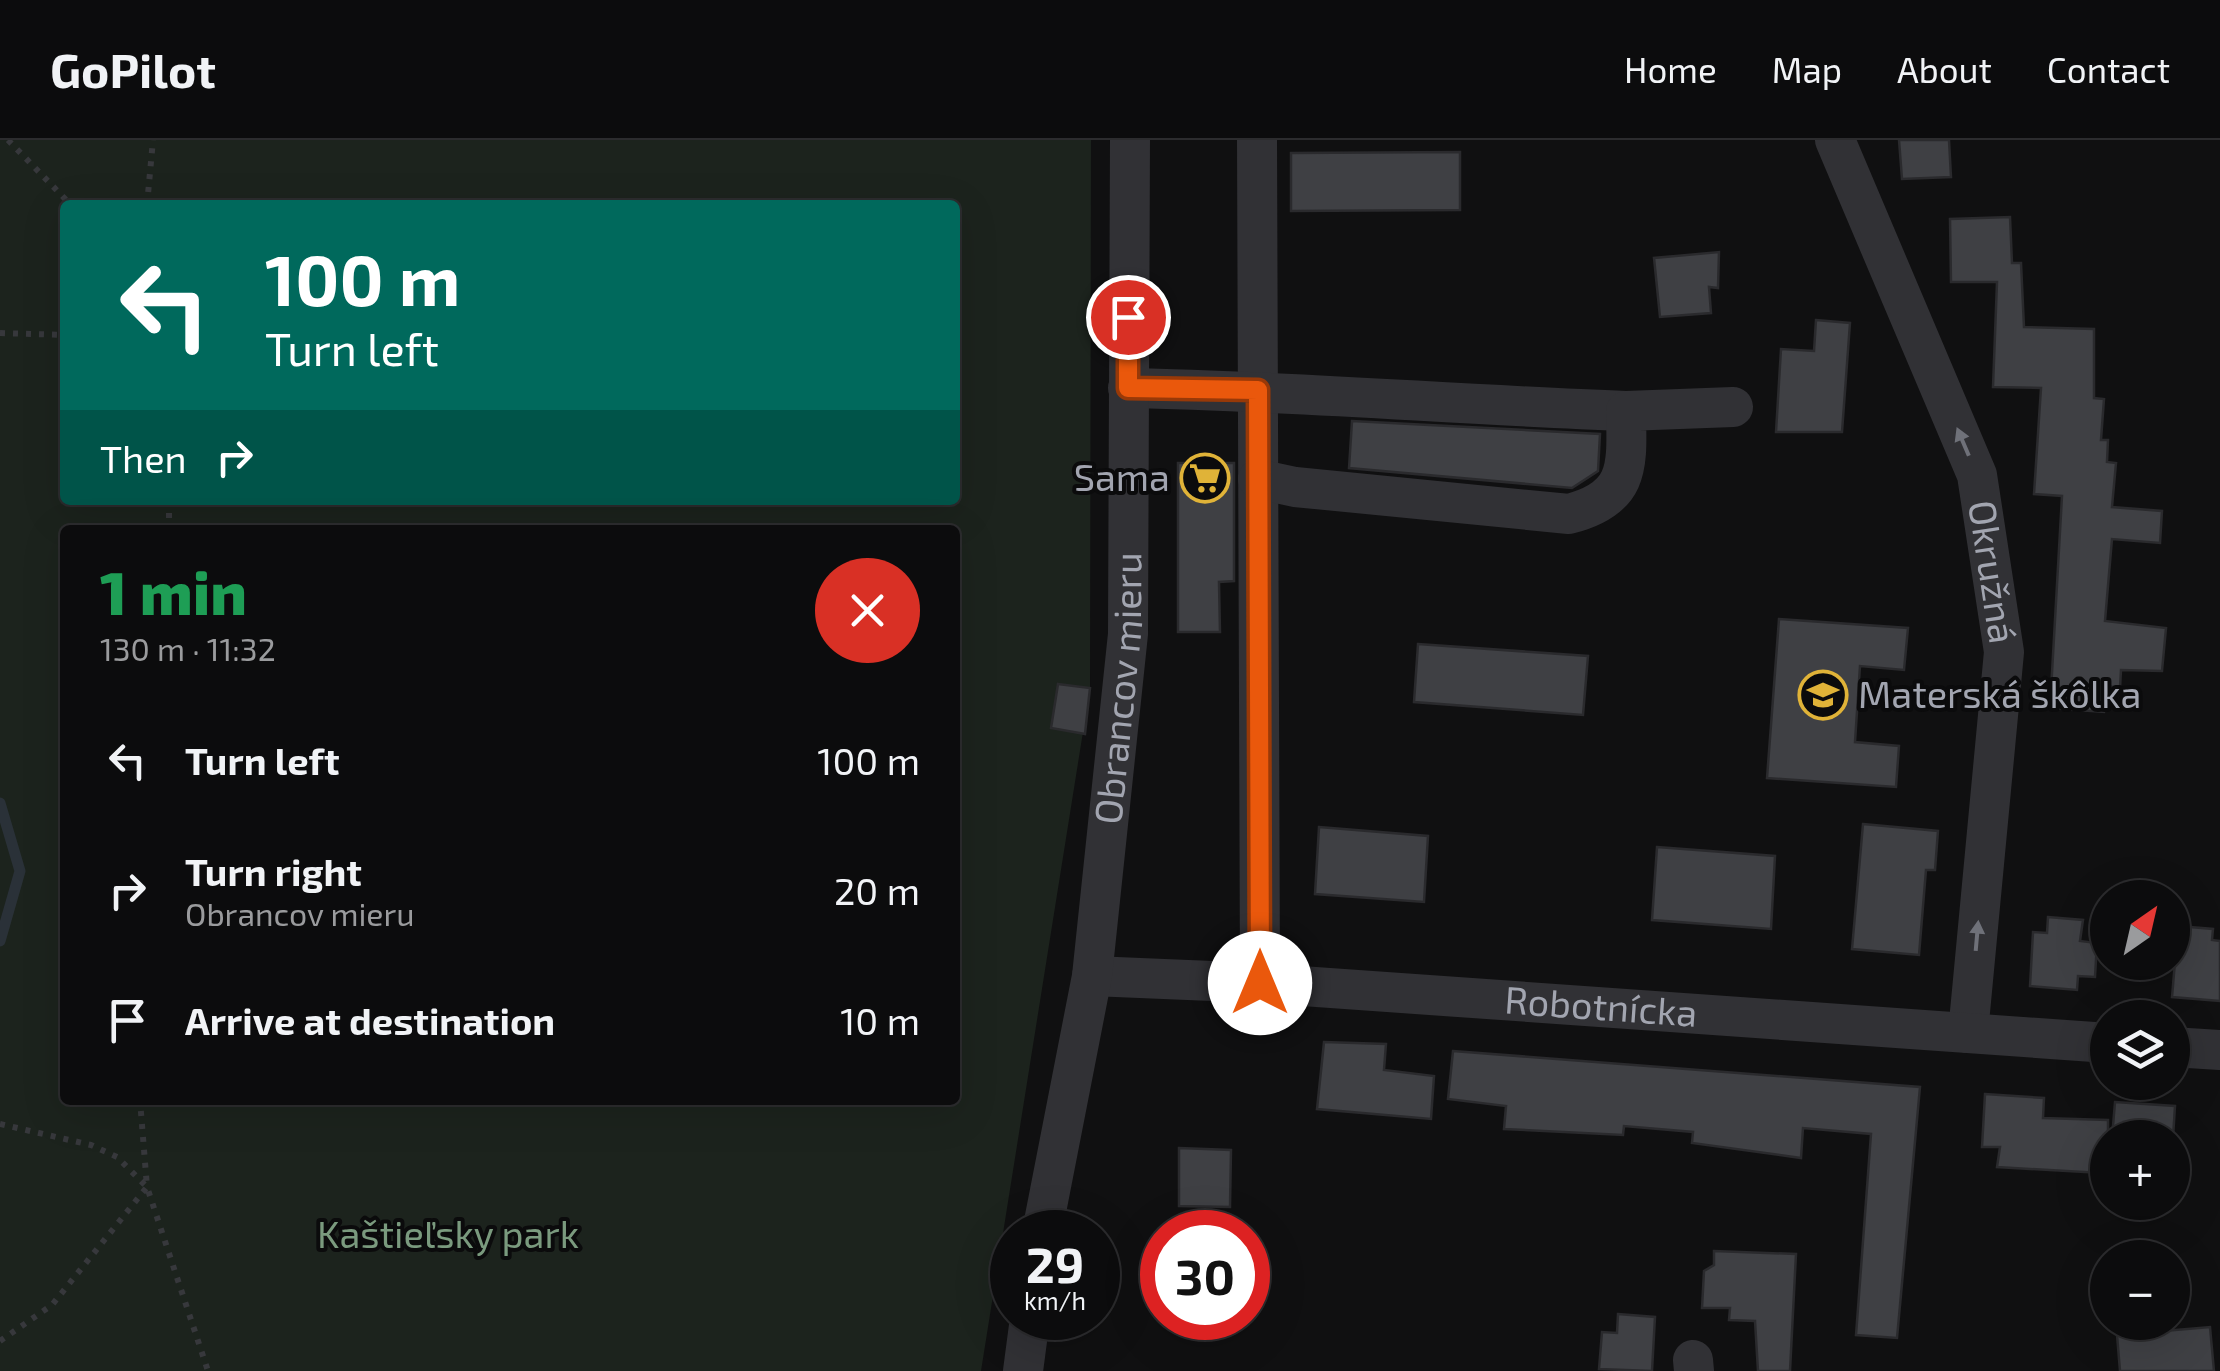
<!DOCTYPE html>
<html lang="en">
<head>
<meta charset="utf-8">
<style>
  :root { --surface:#0c0c0d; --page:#1a1a1b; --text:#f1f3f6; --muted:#9a9b9d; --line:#2c2c2e }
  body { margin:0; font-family:"Exo 2",sans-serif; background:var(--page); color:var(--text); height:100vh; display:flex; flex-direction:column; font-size:38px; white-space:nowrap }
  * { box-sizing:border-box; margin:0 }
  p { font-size:32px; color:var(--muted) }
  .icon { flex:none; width:55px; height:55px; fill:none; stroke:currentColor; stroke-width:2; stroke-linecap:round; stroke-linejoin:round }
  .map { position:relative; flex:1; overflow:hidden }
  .details { position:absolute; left:60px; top:385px; width:900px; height:580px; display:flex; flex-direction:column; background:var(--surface); border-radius:10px; box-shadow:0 10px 40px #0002,0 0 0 2px var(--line) }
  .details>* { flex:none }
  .top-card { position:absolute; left:60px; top:60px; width:900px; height:305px; border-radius:10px; box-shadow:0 10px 40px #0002,0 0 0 2px var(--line); background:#00695c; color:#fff; overflow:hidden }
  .needle { width:65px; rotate:34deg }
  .tools { position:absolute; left:2090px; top:740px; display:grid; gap:20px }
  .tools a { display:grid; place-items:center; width:100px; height:100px; border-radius:50%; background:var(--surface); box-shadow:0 10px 40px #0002,0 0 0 2px var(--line); font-size:50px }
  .speed { position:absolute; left:990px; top:1070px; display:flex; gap:20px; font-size:50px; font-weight:700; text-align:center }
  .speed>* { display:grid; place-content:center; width:130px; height:130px; border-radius:50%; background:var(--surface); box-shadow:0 10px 40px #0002,0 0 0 2px var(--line); line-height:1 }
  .speed small { font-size:25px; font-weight:400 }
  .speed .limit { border:15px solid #d22; background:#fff; color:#111 }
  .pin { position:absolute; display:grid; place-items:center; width:85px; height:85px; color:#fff; margin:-42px; border:5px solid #fff; border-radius:50%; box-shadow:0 2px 10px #0007 }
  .me { position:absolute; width:110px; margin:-55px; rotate:0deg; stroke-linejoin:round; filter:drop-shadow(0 0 8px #0008) }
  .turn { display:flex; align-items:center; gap:35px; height:210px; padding:0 40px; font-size:45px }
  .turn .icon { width:130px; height:130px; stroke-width:2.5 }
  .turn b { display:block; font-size:70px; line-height:85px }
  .then { display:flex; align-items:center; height:95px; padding:0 40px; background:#0003; gap:20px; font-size:38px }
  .round { display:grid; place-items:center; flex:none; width:105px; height:105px; border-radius:52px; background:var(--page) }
  .overview { display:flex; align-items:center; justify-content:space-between; height:170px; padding:0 40px }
  h1 { font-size:60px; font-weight:800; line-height:75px; color:#1e9e55 }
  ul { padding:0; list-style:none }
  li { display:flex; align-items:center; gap:30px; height:130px; padding:0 40px }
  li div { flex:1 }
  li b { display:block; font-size:38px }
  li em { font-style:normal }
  header { display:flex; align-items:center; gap:60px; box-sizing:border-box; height:140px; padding:0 50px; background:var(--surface); border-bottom:2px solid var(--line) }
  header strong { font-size:48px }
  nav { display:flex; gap:55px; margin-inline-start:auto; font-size:35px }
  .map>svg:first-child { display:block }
  .green { fill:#1c231d; fill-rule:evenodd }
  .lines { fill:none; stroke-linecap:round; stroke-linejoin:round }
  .stream { stroke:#2a3138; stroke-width:11 }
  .building { fill:#3f4044; stroke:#2a2a2d; stroke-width:2.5 }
  .path { stroke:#37383c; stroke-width:6; stroke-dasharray:5 8; stroke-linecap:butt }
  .minor { stroke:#313135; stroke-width:40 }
  .oneway { fill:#6f7179 }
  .route-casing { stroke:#983908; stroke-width:25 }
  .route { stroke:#ea580c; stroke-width:18 }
  .labels { text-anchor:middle; stroke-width:8; stroke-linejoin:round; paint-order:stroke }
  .poi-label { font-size:38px; fill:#a2a5b0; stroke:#0b0b0c; text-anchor:end }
  .street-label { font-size:38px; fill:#a2a5b0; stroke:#0b0b0c }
  .park-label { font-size:38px; fill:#7a9a7e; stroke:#0b0b0c }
</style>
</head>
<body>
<header>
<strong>GoPilot</strong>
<nav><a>Home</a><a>Map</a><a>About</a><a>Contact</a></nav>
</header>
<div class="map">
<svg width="2220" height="1231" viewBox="0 0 2220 1231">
  <rect width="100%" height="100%" fill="#101011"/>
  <!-- green -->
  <path class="green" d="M0,0H1091L1090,548L981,1231H0ZM65,65H955V360H65ZM65,390H955V960H65Z"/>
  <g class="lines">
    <!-- stream -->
    <path class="stream" d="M0,663L20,731L0,801"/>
  </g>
  <!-- building -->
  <path class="building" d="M1899,0H1949L1951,37L1902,39Z
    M1460,12V70L1291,71V13Z
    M2010,77L2012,123H2021L2024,187L2094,189V258L2104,259L2101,300H2108L2107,322L2116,323L2112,367L2162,371L2160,403L2112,399L2105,481L2166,488L2162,531L2121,530L2120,548L2106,546L2104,572L2050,568L2062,356L2034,354L2041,248L1993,247L1997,142H1951L1950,79Z
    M1719,112L1718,148L1709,147L1711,173L1660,177L1654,118Z
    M1816,180L1850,183L1842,292H1776L1781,209L1814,211Z
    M1352,281L1600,294L1598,331L1572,348L1349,328Z
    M1178,323H1234V441L1219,442L1220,492H1178Z
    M1779,479L1908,488L1904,530L1860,526L1855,602L1899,606L1896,647L1767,638Z
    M1418,504L1588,516L1583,575L1414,562Z
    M1058,544L1090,548L1085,594L1051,588Z
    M1863,684L1938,691L1935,730H1926L1919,815L1852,809Z
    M1319,687L1428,696L1424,762L1315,754Z
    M1657,707L1775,716L1771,789L1652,780Z
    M2048,777L2083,780L2080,801L2097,803L2095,837L2078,836L2077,850L2030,846L2033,792L2047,793Z
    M2178,786L2213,789L2212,800L2220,801V861L2172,857Z
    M1324,902L1386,904L1384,930L1434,936L1431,979L1317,969Z
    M1453,911L1920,947L1897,1198L1856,1195L1871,994L1803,988L1801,1018L1692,1003L1693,992L1624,986L1623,995L1504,989L1506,966L1448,959Z
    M1985,954L2044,958L2043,978L2108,980V1022H2102L2101,1033L1997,1027L2000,1007H1982Z
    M2115,962L2175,966L2173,998H2112Z
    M1179,1008L1231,1010L1230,1067L1179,1066Z
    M1714,1111L1796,1114L1790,1231H1758L1755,1181L1729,1180L1730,1168H1702L1704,1131L1714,1125Z
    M1618,1174L1655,1177L1652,1231L1599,1229L1602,1192L1617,1193Z
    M2210,1187L2214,1231H2120L2117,1195Z"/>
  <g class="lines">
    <!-- path -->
    <path class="path" d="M8,0L71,65
      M147,65L153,0
      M0,193L65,195
      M169,360V390
      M0,984L91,1005L117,1017L147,1047L208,1231
      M0,1201L52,1165L147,1047L140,960"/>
    <!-- minor -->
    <g class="minor">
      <path d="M1257,0L1260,843"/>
      <path id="s1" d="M1835,0L1977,335L2004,512L1968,893"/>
      <path d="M1128,248C1294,251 1460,265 1626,271"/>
      <path d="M1258,339L1295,347L1569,374C1631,358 1627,326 1626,271L1733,267"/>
      <path id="s2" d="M1092,836L1260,843L2108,903"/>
      <path d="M2172,907L2220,910"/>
      <path id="s3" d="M1042,1092L1092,836L1128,494L1130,0"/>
      <path d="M1693,1220L1694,1231"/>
      <path d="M1023,1231L1030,1178"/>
    </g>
  </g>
  <!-- one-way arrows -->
  <defs><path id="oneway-solid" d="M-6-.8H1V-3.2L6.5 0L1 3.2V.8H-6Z" transform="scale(2.5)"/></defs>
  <g class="oneway">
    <use href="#oneway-solid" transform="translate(1963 302) rotate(-113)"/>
    <use href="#oneway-solid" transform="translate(1977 796) rotate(-85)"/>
  </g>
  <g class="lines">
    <!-- route casing -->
    <g class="route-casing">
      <path id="route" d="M1128,177V248L1258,250L1260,843"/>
    </g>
    <!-- route -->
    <use href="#route" class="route"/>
  </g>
  <!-- icons -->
  <defs>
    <g id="supermarket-ring" transform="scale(2.5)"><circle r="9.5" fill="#0b0b0c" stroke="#e0b338" stroke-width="1.5"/><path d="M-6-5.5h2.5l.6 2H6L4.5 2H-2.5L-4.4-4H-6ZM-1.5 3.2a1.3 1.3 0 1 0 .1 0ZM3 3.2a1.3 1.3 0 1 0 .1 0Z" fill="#e0b338"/></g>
    <g id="school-ring" transform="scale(2.5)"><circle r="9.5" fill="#0b0b0c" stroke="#e0b338" stroke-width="1.5"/><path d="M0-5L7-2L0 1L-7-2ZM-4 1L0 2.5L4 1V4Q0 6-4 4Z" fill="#e0b338"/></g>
  </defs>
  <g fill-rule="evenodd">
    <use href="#supermarket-ring" x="1205" y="338"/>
    <use href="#school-ring" x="1823" y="555"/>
  </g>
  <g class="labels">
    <!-- poi labels -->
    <g class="poi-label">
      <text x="1170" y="351">Sama</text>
      <text x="1858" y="568" text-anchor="start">Materská škôlka</text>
    </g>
    <!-- street labels -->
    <g class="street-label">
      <text dy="13" stroke="none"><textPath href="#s1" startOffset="462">Okružná</textPath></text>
      <text dy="13" stroke="none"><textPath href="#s3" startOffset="550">Obrancov mieru</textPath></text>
      <text dy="13" stroke="none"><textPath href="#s2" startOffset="510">Robotnícka</textPath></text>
    </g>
    <!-- park labels -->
    <g class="park-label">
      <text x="448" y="1108">Kaštieľsky park</text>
    </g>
  </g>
</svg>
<div class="tools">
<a><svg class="needle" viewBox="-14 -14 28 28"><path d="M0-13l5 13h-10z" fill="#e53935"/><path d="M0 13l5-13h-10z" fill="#9a9b9d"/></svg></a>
<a><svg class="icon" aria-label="layers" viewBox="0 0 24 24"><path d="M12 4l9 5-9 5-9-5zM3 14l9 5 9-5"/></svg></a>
<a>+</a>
<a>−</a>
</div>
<div class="speed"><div>29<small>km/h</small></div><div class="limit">30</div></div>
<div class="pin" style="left:1128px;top:177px;background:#d93025"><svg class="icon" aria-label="arrive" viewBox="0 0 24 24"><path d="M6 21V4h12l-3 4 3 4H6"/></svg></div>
<svg class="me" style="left:1260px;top:843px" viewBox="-20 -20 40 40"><circle r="19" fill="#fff"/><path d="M0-13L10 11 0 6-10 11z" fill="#ea580c"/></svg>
<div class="top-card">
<div class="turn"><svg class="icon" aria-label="left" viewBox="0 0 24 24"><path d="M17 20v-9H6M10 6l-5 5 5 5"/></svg><div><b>100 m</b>Turn left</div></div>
<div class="then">Then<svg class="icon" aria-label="right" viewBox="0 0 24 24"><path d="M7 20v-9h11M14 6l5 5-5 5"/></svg></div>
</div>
<section class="details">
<div class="overview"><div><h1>1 min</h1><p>130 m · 11:32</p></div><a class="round" style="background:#d93025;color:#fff"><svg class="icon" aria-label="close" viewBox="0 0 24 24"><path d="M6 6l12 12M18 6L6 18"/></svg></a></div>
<ul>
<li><svg class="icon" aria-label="left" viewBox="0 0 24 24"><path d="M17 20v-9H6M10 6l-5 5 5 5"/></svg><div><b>Turn left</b></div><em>100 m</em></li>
<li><svg class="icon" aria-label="right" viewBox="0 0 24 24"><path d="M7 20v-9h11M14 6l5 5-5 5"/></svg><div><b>Turn right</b><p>Obrancov mieru</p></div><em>20 m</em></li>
<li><svg class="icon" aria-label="arrive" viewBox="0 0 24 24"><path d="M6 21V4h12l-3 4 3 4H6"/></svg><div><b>Arrive at destination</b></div><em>10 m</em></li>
</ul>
</section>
</div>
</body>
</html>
